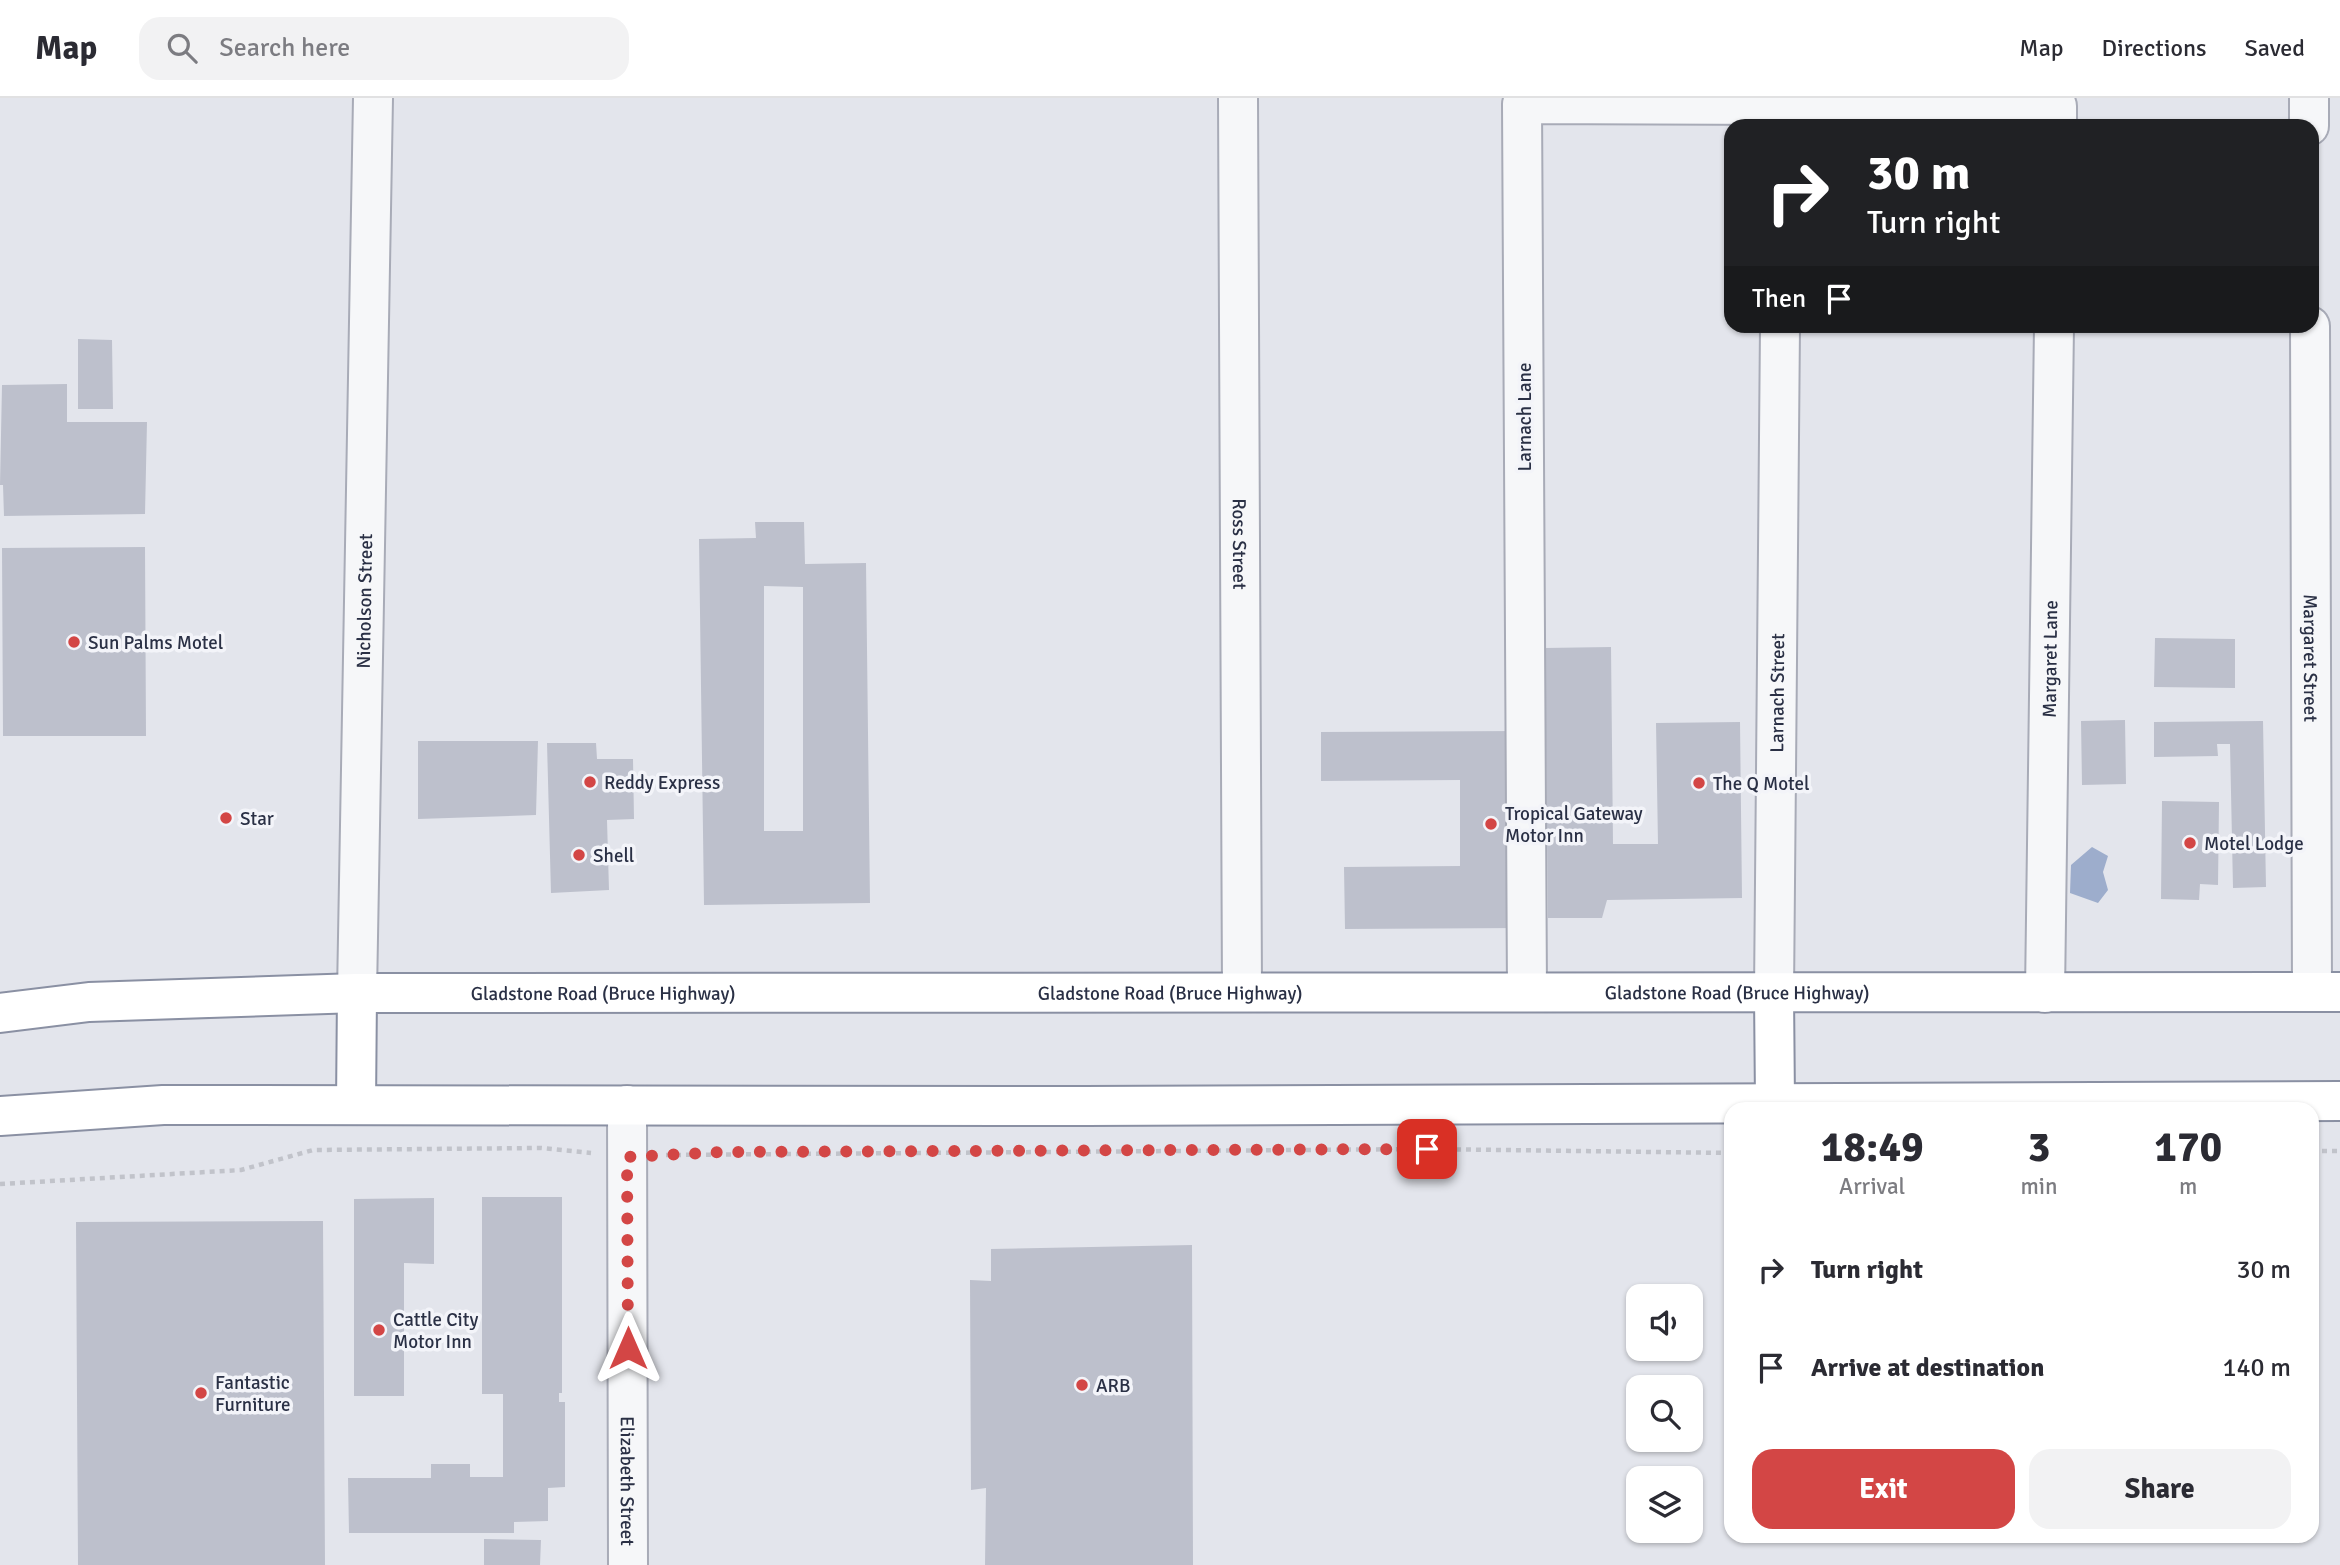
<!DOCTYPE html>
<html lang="en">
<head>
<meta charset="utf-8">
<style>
  :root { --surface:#fff; --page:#f2f2f3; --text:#2b2b33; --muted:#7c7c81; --line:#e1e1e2; --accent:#d34645 }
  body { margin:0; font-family:Signika,sans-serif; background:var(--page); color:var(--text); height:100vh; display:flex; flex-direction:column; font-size:26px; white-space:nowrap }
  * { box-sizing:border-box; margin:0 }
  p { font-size:23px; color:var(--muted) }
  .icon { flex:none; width:38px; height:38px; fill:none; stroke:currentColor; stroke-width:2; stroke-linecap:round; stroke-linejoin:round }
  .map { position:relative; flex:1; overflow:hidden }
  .side { position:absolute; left:1724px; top:1004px; width:595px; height:441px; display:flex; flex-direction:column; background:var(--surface); border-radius:21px; box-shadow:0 2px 5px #0004 }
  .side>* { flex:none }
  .top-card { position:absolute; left:1724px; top:21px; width:595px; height:214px; border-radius:21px; box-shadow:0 2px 5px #0004; background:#202124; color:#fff; overflow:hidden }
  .fabs { position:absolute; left:1626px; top:1186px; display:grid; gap:14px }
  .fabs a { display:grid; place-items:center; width:77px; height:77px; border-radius:14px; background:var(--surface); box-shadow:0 2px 5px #0004; font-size:35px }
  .pin { position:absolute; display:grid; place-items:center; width:60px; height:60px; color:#fff; margin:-30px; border-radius:14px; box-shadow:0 4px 10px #0006 }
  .me { position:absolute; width:77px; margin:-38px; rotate:0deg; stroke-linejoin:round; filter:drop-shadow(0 0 5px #0008) }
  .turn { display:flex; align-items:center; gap:24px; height:147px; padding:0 28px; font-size:32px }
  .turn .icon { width:91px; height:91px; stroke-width:2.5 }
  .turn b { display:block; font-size:49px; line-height:60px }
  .then { display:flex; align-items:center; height:66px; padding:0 28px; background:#0003; gap:14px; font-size:26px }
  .eta { display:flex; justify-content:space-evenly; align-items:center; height:119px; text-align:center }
  .eta b { font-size:42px; font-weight:700; line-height:49px }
  .button { display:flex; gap:14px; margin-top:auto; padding:14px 28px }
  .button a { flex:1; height:80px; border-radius:21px; background:var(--accent); color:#fff; font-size:28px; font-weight:700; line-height:80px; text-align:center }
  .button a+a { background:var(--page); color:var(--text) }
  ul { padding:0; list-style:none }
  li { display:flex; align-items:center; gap:21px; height:98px; padding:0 28px }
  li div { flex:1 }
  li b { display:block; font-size:26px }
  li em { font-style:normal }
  header { display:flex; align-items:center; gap:42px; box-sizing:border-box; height:98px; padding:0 35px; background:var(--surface); border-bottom:2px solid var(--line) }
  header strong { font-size:33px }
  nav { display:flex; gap:38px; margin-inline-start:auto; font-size:24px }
  .search { width:490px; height:63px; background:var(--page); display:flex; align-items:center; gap:18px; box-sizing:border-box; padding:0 24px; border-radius:21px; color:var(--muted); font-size:26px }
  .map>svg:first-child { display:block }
  .water { fill:#9dadcc }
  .building { fill:#bdc0cc; fill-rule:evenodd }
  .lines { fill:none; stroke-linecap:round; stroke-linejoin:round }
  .minor-casing { stroke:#a8abb7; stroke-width:42 }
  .highway-casing { stroke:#8a90a3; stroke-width:42 }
  .path { stroke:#c1c3ca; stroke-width:4.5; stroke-dasharray:5 5; stroke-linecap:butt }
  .minor { stroke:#f6f7f9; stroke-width:38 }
  .highway { stroke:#fff; stroke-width:38 }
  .route { stroke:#d34645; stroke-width:12; stroke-dasharray:0 21.6 }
  .poi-dot { fill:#d34645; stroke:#f3f4f9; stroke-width:2.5 }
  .labels { text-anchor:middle; stroke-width:7; stroke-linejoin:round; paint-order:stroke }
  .street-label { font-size:19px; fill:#2a3045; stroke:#f3f4f9 }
  .poi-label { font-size:19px; fill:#2a3045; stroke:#f3f4f9; text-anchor:start }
</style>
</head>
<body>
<header>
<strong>Map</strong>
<div class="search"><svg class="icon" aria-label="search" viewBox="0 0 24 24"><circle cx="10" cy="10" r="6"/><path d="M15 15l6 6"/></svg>Search here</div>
<nav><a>Map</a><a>Directions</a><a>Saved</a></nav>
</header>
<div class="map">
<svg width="2340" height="1467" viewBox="0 0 2340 1467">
  <rect width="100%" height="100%" fill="#e3e5ec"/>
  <!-- water -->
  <path class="water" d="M2092,749L2108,758L2103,774L2108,792L2098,805L2070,795L2071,767Z"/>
  <!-- building -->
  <path class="building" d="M78,241L112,242L113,311H78Z
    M67,286V324H147L145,416L4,418L3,387H0L2,287Z
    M755,424H804L805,466L866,465L870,805L704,807L699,441L756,440ZM764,488L803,489V733H764Z
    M145,449L146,638H3L2,450Z
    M2155,540L2235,541V590L2154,589Z
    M1611,549L1613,746H1658L1656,625L1740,624L1742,800L1607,802L1602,820H1548L1545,550Z
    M2125,622L2126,686L2082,687L2081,623Z
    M2263,623L2266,789L2233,790L2230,646H2217L2218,658L2154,659V624Z
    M1521,633V830L1345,831L1344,769L1460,768V682L1321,683V634Z
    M418,643H538L536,717L418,721Z
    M547,645H596L597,661H633L634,721L607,722L609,792L551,795Z
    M2162,703L2219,704L2218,787L2200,786L2199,802L2161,801Z
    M482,1099H562V1295H559V1304H565V1389L548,1390V1423L514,1424V1435H349L348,1380H431V1366H470V1379H503V1296H482Z
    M434,1100V1166L404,1165V1298H354V1101Z
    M323,1123L325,1467H78L76,1124Z
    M1192,1147L1193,1467H985L986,1390L971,1392L970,1182L991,1183V1151Z
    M484,1441L541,1442L540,1467H484Z"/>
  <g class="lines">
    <!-- minor casing -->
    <g class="minor-casing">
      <g id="minor">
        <path id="s1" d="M1238,0L1242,892"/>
        <path d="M2309,0V28"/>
        <path id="s2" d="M2310,228L2312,894"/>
        <path d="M1527,893L1522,6L2057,8V28"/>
        <path id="s3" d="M357,895L373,0"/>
        <path id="s4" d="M2045,895L2054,228"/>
        <path id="s5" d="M1774,896L1780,228"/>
        <path id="s6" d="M627,1007L628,1467"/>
      </g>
    </g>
    <!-- highway casing -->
    <g class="highway-casing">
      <g id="highway">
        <path d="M1774,896L1775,1004"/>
        <path id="s7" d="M0,915L89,904L357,895L2340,894"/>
        <path d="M356,1007L357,895"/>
        <path d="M0,1018L163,1007L1085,1008L2340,1003"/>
      </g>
    </g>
    <!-- path -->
    <path class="path" d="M2312,1053H2340
      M666,1057L1427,1051L1731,1055
      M0,1086L241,1072L313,1052L541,1050L591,1055"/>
    <!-- minor -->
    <use href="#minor" class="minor"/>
    <!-- highway -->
    <use href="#highway" class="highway"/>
  </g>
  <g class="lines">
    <!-- route -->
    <path class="route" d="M628,1250L627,1059L723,1054L1427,1051"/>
  </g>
  <!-- markers -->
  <g class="poi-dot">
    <circle cx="74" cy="544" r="7"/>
    <circle cx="590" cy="684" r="7"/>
    <circle cx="1699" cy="685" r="7"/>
    <circle cx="226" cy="720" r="7"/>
    <circle cx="1491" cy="726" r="7"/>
    <circle cx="2190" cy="745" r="7"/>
    <circle cx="579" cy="757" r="7"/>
    <circle cx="379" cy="1232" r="7"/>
    <circle cx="1082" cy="1287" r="7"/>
    <circle cx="201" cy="1295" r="7"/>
  </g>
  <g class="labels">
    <!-- street labels -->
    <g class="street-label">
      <text transform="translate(1524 319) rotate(-90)" y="7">Larnach Lane</text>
      <text dy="7" stroke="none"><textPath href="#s1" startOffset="446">Ross Street</textPath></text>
      <text dy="7" stroke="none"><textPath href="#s3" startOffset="392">Nicholson Street</textPath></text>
      <text dy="7" stroke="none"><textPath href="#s4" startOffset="334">Margaret Lane</textPath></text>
      <text dy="7" stroke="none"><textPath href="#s2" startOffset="332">Margaret Street</textPath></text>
      <text dy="7" stroke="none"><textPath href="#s5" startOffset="301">Larnach Street</textPath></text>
      <text dy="7" stroke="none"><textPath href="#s7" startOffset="1171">Gladstone Road (Bruce Highway)</textPath></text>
      <text dy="7" stroke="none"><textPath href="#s7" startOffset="604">Gladstone Road (Bruce Highway)</textPath></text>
      <text dy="7" stroke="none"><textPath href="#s7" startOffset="1738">Gladstone Road (Bruce Highway)</textPath></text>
      <text dy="7" stroke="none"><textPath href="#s6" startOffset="376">Elizabeth Street</textPath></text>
    </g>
    <!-- poi labels -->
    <g class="poi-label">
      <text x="88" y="551">Sun Palms Motel</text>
      <text x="604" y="691">Reddy Express</text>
      <text x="1713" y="692">The Q Motel</text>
      <text x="1505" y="722">Tropical Gateway<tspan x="1505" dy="22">Motor Inn</tspan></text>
      <text x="240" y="727">Star</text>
      <text x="2204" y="752">Motel Lodge</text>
      <text x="593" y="764">Shell</text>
      <text x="393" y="1228">Cattle City<tspan x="393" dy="22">Motor Inn</tspan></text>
      <text x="215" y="1291">Fantastic<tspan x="215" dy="22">Furniture</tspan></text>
      <text x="1096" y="1294">ARB</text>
    </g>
  </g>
</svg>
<div class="fabs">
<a><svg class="icon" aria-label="sound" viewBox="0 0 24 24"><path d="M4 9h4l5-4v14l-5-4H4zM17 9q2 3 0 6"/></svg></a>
<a><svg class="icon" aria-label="search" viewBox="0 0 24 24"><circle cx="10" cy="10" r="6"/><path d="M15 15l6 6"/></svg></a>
<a><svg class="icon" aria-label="layers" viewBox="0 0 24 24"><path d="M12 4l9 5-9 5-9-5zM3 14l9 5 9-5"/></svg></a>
</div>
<div class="pin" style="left:1427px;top:1051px;background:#d93025"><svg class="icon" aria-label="arrive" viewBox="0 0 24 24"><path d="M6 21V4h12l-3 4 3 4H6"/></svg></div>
<svg class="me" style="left:628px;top:1250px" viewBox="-20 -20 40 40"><path d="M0-17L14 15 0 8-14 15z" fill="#d34645" stroke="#fff" stroke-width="4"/></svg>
<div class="top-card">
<div class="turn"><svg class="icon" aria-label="right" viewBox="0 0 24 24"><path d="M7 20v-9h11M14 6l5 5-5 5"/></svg><div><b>30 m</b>Turn right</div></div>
<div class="then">Then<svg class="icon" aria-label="arrive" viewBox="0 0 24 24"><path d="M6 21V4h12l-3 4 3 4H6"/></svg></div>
</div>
<section class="side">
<div class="eta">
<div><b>18:49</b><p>Arrival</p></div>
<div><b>3</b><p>min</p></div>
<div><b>170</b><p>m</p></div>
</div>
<ul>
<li><svg class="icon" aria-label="right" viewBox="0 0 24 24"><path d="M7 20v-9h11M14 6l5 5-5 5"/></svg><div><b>Turn right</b></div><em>30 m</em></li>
<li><svg class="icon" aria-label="arrive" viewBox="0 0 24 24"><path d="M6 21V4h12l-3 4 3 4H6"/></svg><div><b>Arrive at destination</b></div><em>140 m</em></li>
</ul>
<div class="button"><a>Exit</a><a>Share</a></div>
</section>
</div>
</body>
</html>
